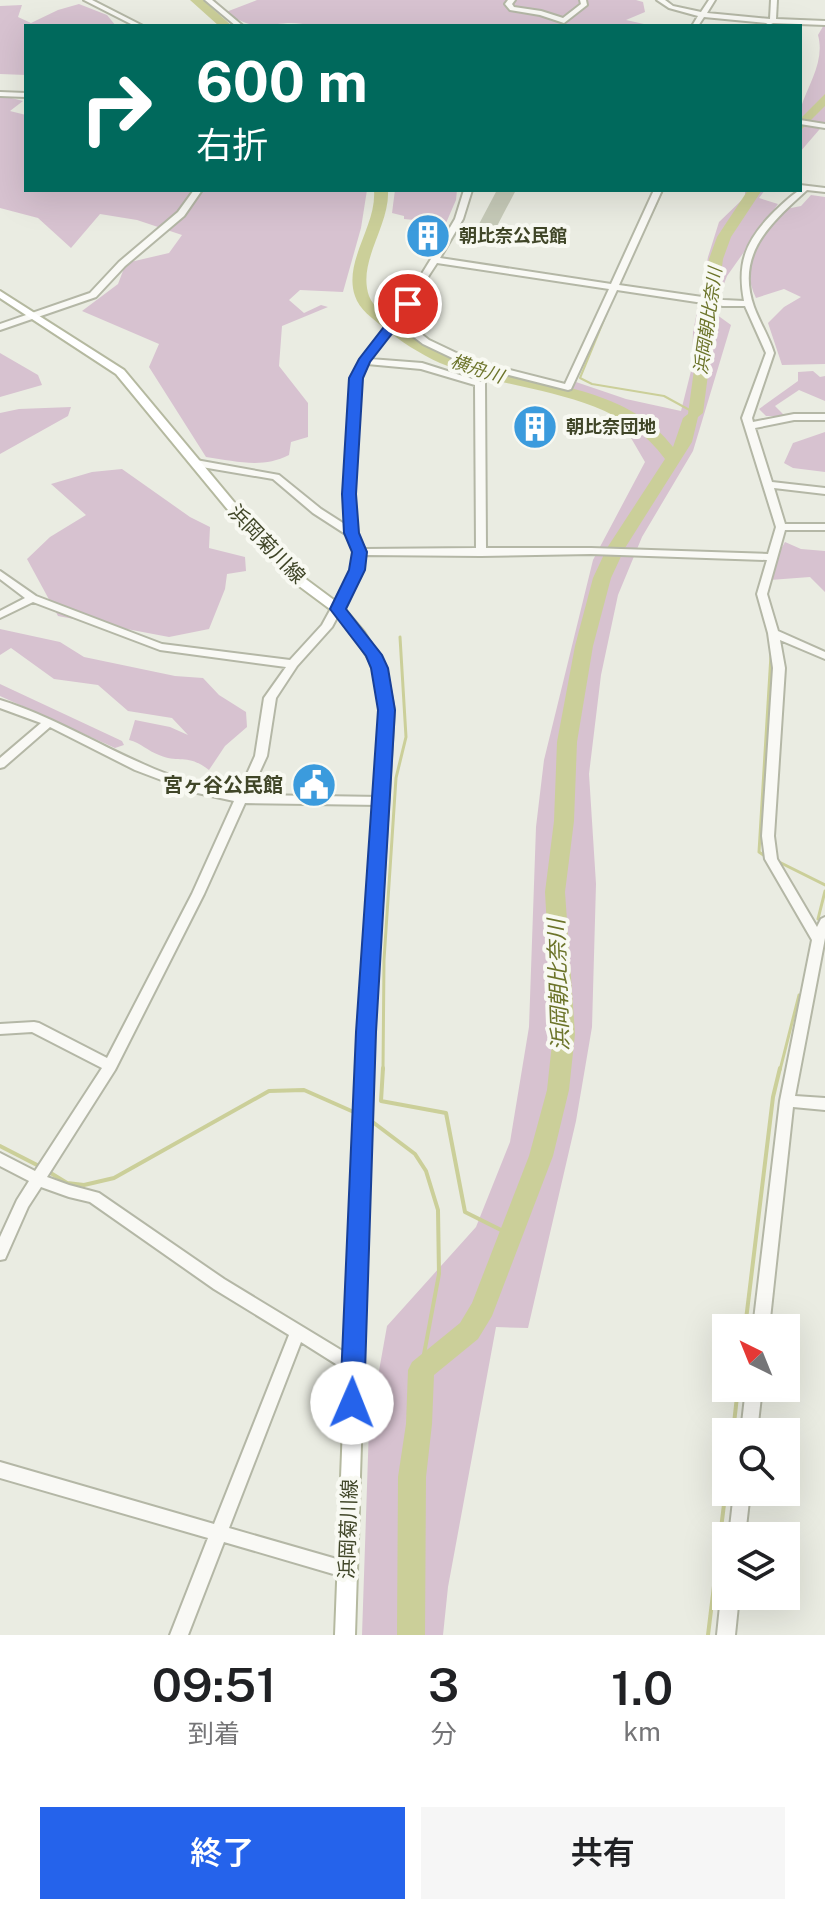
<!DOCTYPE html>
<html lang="ja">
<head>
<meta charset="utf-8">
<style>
  :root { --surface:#fff; --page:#f6f6f6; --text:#202124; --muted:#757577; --accent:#2563eb }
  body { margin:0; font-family:"Public Sans","Noto Sans JP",sans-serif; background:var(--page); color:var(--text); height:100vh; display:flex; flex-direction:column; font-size:30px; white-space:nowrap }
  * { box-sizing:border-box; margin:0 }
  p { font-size:26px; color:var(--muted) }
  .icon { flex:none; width:44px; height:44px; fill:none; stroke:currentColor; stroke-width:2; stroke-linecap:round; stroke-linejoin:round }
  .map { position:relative; height:1635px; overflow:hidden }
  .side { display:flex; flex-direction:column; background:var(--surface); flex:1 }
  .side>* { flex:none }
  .top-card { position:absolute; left:24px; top:24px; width:778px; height:168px; border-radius:0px; box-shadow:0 8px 32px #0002; background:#00695c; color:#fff; overflow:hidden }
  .needle { width:52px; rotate:317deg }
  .buttons { position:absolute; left:712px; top:1314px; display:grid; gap:16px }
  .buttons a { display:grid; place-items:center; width:88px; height:88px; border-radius:0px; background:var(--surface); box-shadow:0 8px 32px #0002; font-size:40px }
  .pin { position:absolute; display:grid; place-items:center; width:68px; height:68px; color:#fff; margin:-34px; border:4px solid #fff; border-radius:50%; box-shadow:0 2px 8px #0007 }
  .me { position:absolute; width:88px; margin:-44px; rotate:1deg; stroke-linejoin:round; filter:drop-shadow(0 0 6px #0008) }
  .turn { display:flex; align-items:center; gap:28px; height:168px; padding:0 40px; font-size:36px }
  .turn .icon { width:104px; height:104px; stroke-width:2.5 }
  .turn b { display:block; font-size:56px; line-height:68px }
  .eta { display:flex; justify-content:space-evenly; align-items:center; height:136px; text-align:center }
  .eta b { font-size:48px; font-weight:600; line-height:56px }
  .cta { display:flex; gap:16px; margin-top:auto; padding:16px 40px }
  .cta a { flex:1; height:92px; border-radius:0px; background:var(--accent); color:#fff; font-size:32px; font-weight:600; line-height:92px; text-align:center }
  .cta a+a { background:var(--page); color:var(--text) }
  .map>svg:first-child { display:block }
  .green { fill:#d7c2d0 }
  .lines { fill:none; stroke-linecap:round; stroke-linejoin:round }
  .stream-far2 { stroke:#cbcf99; stroke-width:2 }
  .stream-far1 { stroke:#cbcf99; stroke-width:3 }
  .stream { stroke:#cbcf99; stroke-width:4 }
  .river { fill:#cbcf99; fill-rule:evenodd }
  .building { fill:#c6cab8 }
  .minor-casing { stroke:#b4b7a6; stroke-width:4 }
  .major-casing { stroke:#b5b9a0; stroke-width:4 }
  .minor { fill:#f9f9f5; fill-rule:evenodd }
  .major { fill:#fff; fill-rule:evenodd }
  .route { fill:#2563eb; stroke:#184099; stroke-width:2 }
  .labels { text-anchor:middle; stroke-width:8; stroke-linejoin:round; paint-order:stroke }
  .far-poi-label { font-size:18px; font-weight:bold; fill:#404628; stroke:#f8f9f2; text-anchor:start }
  .far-water-label { font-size:18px; font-style:italic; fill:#6c742a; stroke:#f8f9f2 }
  .street-label { font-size:20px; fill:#404628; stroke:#f8f9f2 }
  .poi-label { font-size:20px; font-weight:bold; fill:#404628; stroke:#f8f9f2; text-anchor:end }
  .water-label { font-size:22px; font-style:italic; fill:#6c742a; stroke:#f8f9f2 }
</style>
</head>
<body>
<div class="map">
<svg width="825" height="1635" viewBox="0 0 825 1635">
  <rect width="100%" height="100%" fill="#eaece2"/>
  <!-- green -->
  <path class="green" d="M257,0H636L643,2L645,12L626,20L653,26H312C275,15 263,39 226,12Z
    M79,4L107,15L116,26H26V75L0,74V6L22,5L18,17L31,23L58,10Z
    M825,23V123L800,152C800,139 797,120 801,107C809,83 825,61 818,35Z
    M0,95L23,101L10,111L26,115V190H367L361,228L343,292L300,290L289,300L304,313L321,305L328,307L282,326L279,366L308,403V437L291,442L289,455C262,469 236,461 206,457L149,367L159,344L82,311L118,284L126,263L169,253L182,235L137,220L100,214L71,248L38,218L0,208Z
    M395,190H457L456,200L446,223L404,219V216L392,213Z
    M745,190H765L759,198L778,204L727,276L713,312L731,325L693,451L642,537L618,595L601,675L589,774L596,884L592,1027L576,1121L528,1328L496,1327L448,1587L443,1635H362L369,1427L387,1326L476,1227L510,1142L529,1027L536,827L544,760L593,560L645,462L631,438L628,419L569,392L576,382L626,399L681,411L692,367L693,332L708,257L719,222L745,197Z
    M811,195L825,197V364L782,365L768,323L784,307L801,297L784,289L756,298C739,265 760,236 781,210L801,206Z
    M0,353L38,375L42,385L0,397Z
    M813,371L820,377L825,376V401L799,390L775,406L785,416H766L759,409L798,381V372Z
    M71,407L68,416L0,454V413L19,409Z
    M825,432V472L793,468L784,463L793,443Z
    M122,469L190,517L210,527L209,548L245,557L246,571L227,574L225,589L209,629L169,637L58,616L27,559L50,537L86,515L51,484L92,472Z
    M785,542L801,549L825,551V592L810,577L770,580L775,560Z
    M0,629L60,642L84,657L175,676L203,678L219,695L246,712L247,727L225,746L209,770C187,753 180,764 159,755C148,751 141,743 129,740L135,720L170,727L188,735L172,718L128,711L98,685L54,679L11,648L0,655Z
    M0,684L122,741L124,745L115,748L0,696Z"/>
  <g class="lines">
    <!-- stream-far2 -->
    <path class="stream-far2" d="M622,277L663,190
      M608,310L580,378L592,384L664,396L695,413L691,418"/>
    <!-- stream-far1 -->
    <path class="stream-far1" d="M765,856L759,852L771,655
      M775,860L825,885
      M818,919L825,891
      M383,1070L384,960L396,778L406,737L400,637
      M780,1070L799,995"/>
    <!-- stream -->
    <path class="stream" d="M383,1068L381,1101L446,1113L465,1212L511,1235
      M370,1120L415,1154L426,1171L438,1210L439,1274L421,1370
      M0,1146L39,1166
      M49,1172L67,1183L84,1185L114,1178L269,1091L304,1090L356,1113
      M745,1328L773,1097L780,1068
      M733,1432L738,1388
      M708,1635L726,1488"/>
    <!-- river -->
    <path class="river" d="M190,0H203L232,26H219Z
      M825,94V106L800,131V119Z
      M374,190H388C390,226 357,261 369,296C373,307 386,315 395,322C412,335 431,349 451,357C523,386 623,380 673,447L683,418L688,414L709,259L717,237L748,190H762L731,237L723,259L703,413L698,417L692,442L625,548L611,578L593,646L577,742L574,821L565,892L575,1034L569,1090L553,1156L492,1316L478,1339L434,1375L432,1424L426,1477L425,1635H397L398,1477L406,1424L408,1370L412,1362L460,1323L472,1303L529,1156L547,1090L553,1034L545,892L554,821L557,742L575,646L593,578L607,548L665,459C613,387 515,395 440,363C420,354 400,341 383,327C373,319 359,309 355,296C343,261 377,226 374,190Z"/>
  </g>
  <!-- building -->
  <path class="building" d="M497,190H516L497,226L479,224Z
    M425,224L444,227L432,248L411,244Z"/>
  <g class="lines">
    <!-- minor casing -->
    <g class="minor-casing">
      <path id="minor" d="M84,0H92L143,26H135Z
        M205,0H212L243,26H236Z
        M508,0H515L512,4L514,7L541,11L563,18L581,4L580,0H586L587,5L564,23L540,15L510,10L505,4Z
        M657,0H665L673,6L701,12L709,0H715L707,13L770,19L771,0H777L776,19L825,21V25L773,23L769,25L766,23L704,17L698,26H692L698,16L669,8Z
        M0,92L26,93V97L0,96Z
        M800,120L825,124V128L800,124Z
        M800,185L825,188V192L807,190C771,223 735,253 754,307C760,323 769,337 774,353L752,418L753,422L794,414H825V420H794L755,428L772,482L825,488V494L774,488L785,524H825V530H785L767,594L778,631L825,652V659L780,640L785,668L774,836L777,859L817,927L821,919L825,917V938L795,1096L825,1098V1110L793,1107L769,1328H753L780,1101L812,940L765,859L762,836L773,668L768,633L757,594L767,560L591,554L481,556L365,555L362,570L332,627L297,666L276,698L267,756L249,795L381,797L387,801L381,805L245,803L204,894L115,1070L47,1177L69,1185L99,1193L224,1279L359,1361L361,1366L359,1371L353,1373L347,1371L301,1342L229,1528L347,1562L353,1564L355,1570L353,1576L347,1578L224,1542L188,1635H170L208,1538L0,1478V1462L214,1524L289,1335L214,1289L90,1202L69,1197L41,1187L28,1207L5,1259L0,1260V1237L17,1200L29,1181L0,1166V1153L35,1171L102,1068L32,1032L0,1034V1024L34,1022L39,1023L107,1058L192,894L234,801L193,792L135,770L50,727L4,767L0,768V758L41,723L0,708V700C51,716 95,743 143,764C173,778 205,787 238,794L255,756L264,698L286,667L160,650L33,602L0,618V611L25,598L0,579V571L36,596L162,644L290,660L322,625L352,570L355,552L347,535L313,513L273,479L196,466L191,463L196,460L279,475L321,509L346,525L344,494L351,378L361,359L404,303L442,241L455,219L464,190H472L463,219L440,258L611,284L654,190H662L619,285L723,300L744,301C737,264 745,242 771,215C780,206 790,196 800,190ZM437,263L609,289L565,384L471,360L429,340L401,318ZM617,290L723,306H745L766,353L742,418L776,527L768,554L591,548H486L485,383L422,363L370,359L397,324L423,344L465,364L568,390L571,389ZM367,364L421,369L475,385L476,548L364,549L356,533L354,494L361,378Z
        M194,190H202L184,216L125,266L96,297L0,330V324L90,293L119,262L178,212Z
        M746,1388H762L757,1432H741Z
        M734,1492H750L745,1536H729Z
        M726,1589V1596H739L735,1635H717L721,1596Z"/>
    </g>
    <!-- major casing -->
    <g class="major-casing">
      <path id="major" d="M0,291L124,370L269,544L307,580L342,606L364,632L386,668L394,710L374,1032L355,1635H335L358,1032L380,710L374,668L355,637L334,612L299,586L261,550L116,374L0,298Z"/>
    </g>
    <!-- minor -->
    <use href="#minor" class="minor"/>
    <!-- major -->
    <use href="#major" class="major"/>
  </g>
  <!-- route -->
  <path class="route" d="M404,301L415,304L370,362L363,378L356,494L359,533L367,552L365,570L346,609L382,655L388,668L395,710L376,1032L364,1403L361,1411L352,1414L344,1411L340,1403L356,1032L378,710L371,668L366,656L330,609L349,570L352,552L344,533L342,494L349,378L359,359Z"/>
  <!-- icons -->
  <defs>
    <g id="building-disc" transform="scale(2.3)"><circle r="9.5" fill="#3b9bdd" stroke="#f8f9f2"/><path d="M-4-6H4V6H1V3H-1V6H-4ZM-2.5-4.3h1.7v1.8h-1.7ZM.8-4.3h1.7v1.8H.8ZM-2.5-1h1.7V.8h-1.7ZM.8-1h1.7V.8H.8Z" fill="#fff"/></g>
    <g id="civic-disc" transform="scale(2.3)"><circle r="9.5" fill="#3b9bdd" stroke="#f8f9f2"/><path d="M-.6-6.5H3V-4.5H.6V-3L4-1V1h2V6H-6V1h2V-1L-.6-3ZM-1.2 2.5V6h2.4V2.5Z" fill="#fff"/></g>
  </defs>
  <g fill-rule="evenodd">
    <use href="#building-disc" x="428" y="236"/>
    <use href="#building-disc" x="535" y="427"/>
    <use href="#civic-disc" x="314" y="785"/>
  </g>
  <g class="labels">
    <!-- far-poi labels -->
    <g class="far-poi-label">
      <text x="459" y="242">朝比奈公民館</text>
      <text x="566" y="433">朝比奈団地</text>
    </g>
    <!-- far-water labels -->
    <g class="far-water-label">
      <text transform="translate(708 321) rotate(-82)" y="6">浜岡朝比奈川</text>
      <text transform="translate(477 369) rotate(18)" y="6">横舟川</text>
    </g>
    <!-- street labels -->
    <g class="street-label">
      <text transform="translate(267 544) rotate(46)" y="7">浜岡菊川線</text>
      <text transform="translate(348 1529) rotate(-88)" y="7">浜岡菊川線</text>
    </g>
    <!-- poi labels -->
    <g class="poi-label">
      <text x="283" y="792">宮ヶ谷公民館</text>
    </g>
    <!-- water labels -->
    <g class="water-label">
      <text transform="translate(558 985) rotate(-92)" y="8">浜岡朝比奈川</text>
    </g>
  </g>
</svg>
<div class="buttons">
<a><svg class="needle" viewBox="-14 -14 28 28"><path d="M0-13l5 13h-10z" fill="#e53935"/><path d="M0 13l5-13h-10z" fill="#757577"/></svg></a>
<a><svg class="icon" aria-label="search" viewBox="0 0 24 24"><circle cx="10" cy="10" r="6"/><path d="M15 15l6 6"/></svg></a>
<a><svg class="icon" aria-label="layers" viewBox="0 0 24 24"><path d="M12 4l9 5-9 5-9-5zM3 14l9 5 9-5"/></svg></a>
</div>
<div class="pin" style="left:408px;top:304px;background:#d93025"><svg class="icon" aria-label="arrive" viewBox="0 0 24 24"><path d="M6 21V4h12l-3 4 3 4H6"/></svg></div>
<svg class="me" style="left:352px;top:1403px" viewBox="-20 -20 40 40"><circle r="19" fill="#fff"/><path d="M0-13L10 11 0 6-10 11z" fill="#2563eb"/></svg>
<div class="top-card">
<div class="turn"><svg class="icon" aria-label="right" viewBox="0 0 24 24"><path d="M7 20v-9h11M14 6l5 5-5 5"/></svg><div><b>600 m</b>右折</div></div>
</div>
</div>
<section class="side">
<div class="eta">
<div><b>09:51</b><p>到着</p></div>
<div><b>3</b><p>分</p></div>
<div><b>1.0</b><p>km</p></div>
</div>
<div class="cta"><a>終了</a><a>共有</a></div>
</section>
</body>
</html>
